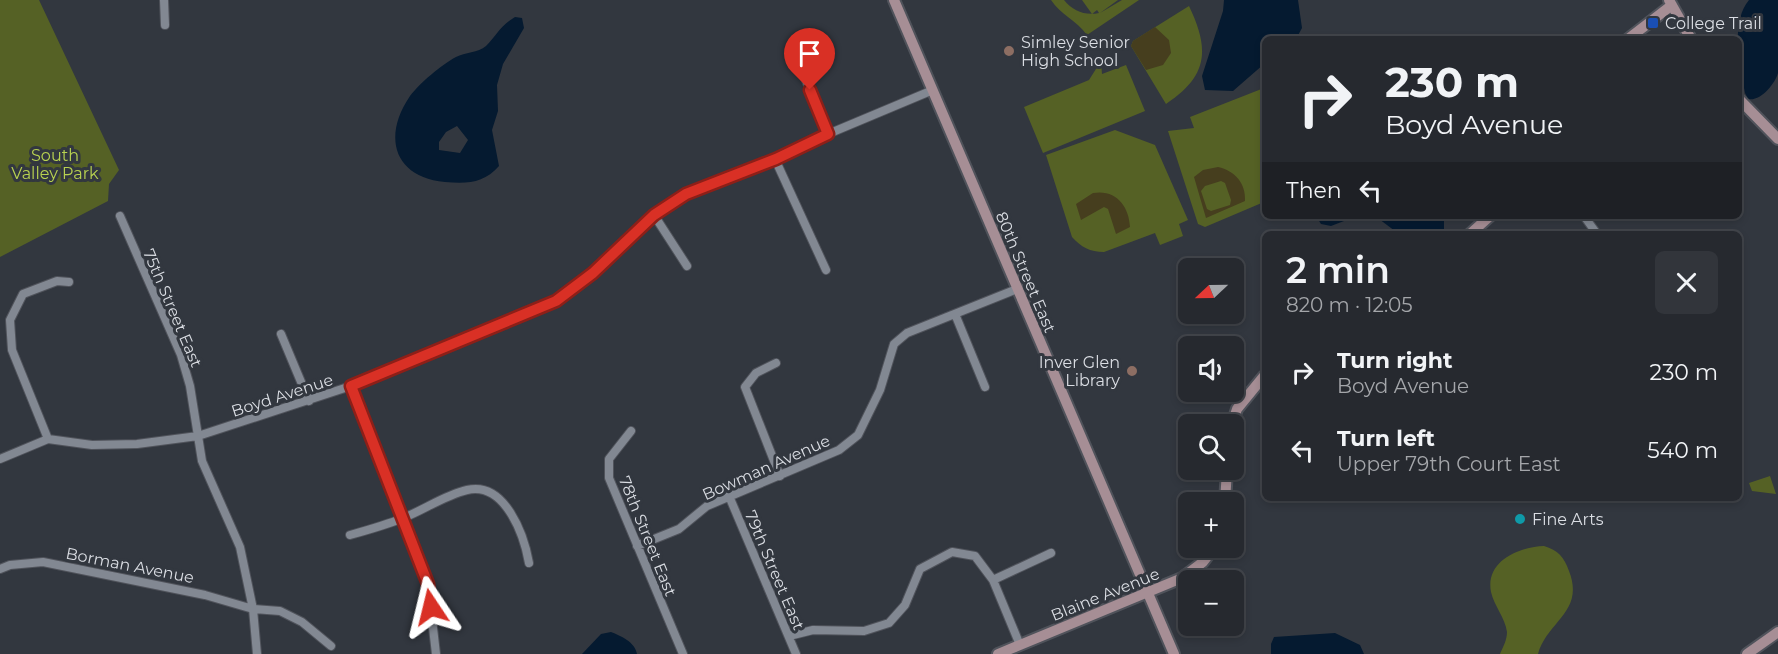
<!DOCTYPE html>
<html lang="en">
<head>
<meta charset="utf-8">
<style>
  :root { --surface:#26292f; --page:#32353b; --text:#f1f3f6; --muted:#a4a6aa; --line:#42454b }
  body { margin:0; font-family:Montserrat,sans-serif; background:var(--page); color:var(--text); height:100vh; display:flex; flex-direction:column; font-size:22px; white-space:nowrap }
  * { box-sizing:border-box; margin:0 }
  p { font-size:20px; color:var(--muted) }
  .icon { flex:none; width:33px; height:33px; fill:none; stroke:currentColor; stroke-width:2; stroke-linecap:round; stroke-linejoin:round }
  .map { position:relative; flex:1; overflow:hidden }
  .side { position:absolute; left:1262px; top:231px; width:480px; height:270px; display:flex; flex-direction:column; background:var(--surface); border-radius:9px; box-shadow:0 3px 9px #0003,0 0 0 2px var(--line) }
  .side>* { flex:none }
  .hud { position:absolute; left:1262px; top:36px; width:480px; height:183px; border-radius:9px; box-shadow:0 3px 9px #0003,0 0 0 2px var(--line); background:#26292f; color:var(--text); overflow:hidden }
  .needle { width:39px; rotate:248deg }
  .controls { position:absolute; left:1178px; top:258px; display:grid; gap:12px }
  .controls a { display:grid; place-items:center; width:66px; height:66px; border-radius:9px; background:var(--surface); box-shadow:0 3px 9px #0003,0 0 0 2px var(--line); font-size:30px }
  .pin { position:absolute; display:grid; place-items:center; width:51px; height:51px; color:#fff; margin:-62px -26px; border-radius:50% 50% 50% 0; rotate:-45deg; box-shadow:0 0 6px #0007 }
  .pin .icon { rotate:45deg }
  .me { position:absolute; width:66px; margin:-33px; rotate:350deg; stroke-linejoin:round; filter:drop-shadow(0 0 4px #0008) }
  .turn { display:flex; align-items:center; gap:21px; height:126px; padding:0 24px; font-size:27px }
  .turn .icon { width:78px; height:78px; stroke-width:2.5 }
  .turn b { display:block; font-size:42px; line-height:51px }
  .then { display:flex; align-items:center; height:57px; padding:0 24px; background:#0003; gap:12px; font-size:22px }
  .round { display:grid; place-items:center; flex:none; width:63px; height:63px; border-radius:9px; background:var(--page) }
  .summary { display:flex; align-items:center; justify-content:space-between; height:102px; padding:0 24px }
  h1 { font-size:36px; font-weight:600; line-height:45px }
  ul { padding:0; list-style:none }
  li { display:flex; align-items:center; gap:18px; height:78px; padding:0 24px }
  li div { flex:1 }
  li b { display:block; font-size:22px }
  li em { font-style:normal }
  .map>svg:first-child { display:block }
  .green { fill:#556125 }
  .sand { fill:#463e1e; fill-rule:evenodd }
  .water { fill:#051a30; fill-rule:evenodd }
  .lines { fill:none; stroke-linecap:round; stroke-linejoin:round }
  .street-casing { stroke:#50535b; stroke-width:10 }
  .secondary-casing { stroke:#50535b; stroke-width:14 }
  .street { stroke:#828892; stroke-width:8 }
  .secondary { stroke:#a68e95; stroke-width:10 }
  .route-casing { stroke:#8d1f18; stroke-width:15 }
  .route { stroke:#d93025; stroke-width:10 }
  .transit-dot { fill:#1a4fb4; stroke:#32373f; stroke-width:2 }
  .education-dot { fill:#8d6e63; stroke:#32373f; stroke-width:2 }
  .culture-dot { fill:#0f9aa8; stroke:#32373f; stroke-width:2 }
  .labels { text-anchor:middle; stroke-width:6; stroke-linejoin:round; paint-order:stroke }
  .poi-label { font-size:16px; fill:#dadde3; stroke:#32373f; text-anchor:start }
  .park-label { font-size:16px; fill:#b8d250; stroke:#32373f }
  .street-label { font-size:16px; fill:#dadde3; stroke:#32373f }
</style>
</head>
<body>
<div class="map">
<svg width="1778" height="654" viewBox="0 0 1778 654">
  <rect width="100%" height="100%" fill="#32373f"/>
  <!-- green -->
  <path class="green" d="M0,0H39L119,170L109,184L108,201L0,257Z
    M1051,0H1064C1073,11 1085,16 1099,13L1097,10L1092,14L1082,0H1118L1100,13L1122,0H1139L1087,35C1076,20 1061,15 1051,0Z
    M1189,6C1210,50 1208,76 1166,104L1131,46L1133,41Z
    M1101,61L1102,74L1126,65L1145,111L1043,153L1024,107L1089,80Z
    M1264,88V143L1260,145L1264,148V202L1205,227L1198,224L1168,131L1194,128L1190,117Z
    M1115,130L1155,145L1188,220L1179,224L1183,236L1160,245L1155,233L1104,252C1090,252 1081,247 1072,237L1046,155Z
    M1770,476L1776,494L1752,491L1749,483Z
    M1544,546C1558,550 1564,557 1569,571C1585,612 1547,621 1538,654H1500C1503,647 1507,640 1507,632C1505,617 1494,606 1491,592C1485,561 1519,547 1544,546Z"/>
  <!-- sand -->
  <path class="sand" d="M1155,27L1169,40L1171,53L1163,65L1146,70L1131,46L1133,41Z
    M1218,167C1235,171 1246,183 1245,201L1206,218L1194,177L1203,170ZM1221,181L1225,183L1231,200L1230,205L1211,211L1207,209L1201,191L1205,186Z
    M1093,193C1116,189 1129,206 1130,227L1116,234L1108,209L1104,207L1081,220L1076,204Z"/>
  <!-- water -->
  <path class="water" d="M1224,0H1298L1302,28L1296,39H1264V64L1233,91L1205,90L1202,76L1223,11Z
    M1749,0H1778C1778,17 1778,59 1778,73C1775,84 1760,102 1748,99L1745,93C1740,65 1730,23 1749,0Z
    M515,17L522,18L524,28L503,64L497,85L498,111L492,130L499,166C484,183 468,184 445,182C394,177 382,137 410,96C420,83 441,65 456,57C465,52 478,53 486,46C497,35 500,26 515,17ZM457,126L468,140L460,153L439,150V142L446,132Z
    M1316,216H1357L1331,226L1321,224Z
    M1375,216H1444V232L1399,234Z
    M611,632C621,636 635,642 637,654H582L601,634Z
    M1335,633L1360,645L1364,654H1271V644L1274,637Z"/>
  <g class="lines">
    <!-- street casing -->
    <g class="street-casing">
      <path id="street" d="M164,0L165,25
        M792,46L828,134
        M775,159L826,270
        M654,215L687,266
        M120,216L181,355L190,386L202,461L240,547L253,609L257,654
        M1584,216L1597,234
        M955,314L985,387
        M281,334L309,401
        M776,363L756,373L745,387L780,476
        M351,386L428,584L436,654
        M631,431L609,459V478L683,654
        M48,439L12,350L10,320L23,294L57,281L69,282
        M0,459L48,439L92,445L137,444L198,436L351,386L556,301L593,273L654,215L686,194L775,159L828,134L933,90
        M729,496L796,654
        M350,535C368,530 386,525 403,518C424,510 445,495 467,490C505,481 524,535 529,563
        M637,546L679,529L707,506L839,450L858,435L880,390L894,344L907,333L1017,289
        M0,569L10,565L43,562L205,595L253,609L280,611L302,622L331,646
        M993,580L1051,553
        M789,636L813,630L864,631L889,623L905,605L920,569L952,552L975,556L993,580L1020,645"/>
    </g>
    <!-- secondary casing -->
    <g class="secondary-casing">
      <path id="secondary" d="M894,0L1174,654
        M1669,0L1691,39
        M1628,39L1672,5
        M1738,98L1778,139
        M1470,234L1490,216
        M1232,424L1237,409L1264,376
        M1225,502L1227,470
        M998,654L1182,578L1203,562L1214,548
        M1747,654L1778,632"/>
    </g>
    <!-- street -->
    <use href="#street" class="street"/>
    <!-- secondary -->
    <use href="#secondary" class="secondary"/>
  </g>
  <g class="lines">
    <!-- route casing -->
    <g class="route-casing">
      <path id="route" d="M431,607L428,584L351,386L556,301L593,273L654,215L686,194L776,159L828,134L810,90"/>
    </g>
    <!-- route -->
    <use href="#route" class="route"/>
  </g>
  <!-- markers -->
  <rect class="transit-dot" x="1647" y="17" width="12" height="12" rx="3"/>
  <g class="education-dot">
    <circle cx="1009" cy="51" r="6"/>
    <circle cx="1132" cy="371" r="6"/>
  </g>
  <circle class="culture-dot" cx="1520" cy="519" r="6"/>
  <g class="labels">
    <!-- poi labels -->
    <g class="poi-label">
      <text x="1665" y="29">College Trail</text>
      <text x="1021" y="48">Simley Senior<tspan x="1021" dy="18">High School</tspan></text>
      <text x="1120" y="368" text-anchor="end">Inver Glen<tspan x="1120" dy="18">Library</tspan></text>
      <text x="1532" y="525">Fine Arts</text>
    </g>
    <!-- park labels -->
    <g class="park-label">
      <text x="55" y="161">South<tspan x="55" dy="18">Valley Park</tspan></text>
    </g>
    <!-- street labels -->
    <g class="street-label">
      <text transform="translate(1026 272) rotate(67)" y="6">80th Street East</text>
      <text transform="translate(173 308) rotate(67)" y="6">75th Street East</text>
      <text transform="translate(282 395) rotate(-18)" y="6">Boyd Avenue</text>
      <text transform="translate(766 467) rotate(-24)" y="6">Bowman Avenue</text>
      <text transform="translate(648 536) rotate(68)" y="6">78th Street East</text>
      <text transform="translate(130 565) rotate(11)" y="6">Borman Avenue</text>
      <text transform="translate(775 570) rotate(67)" y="6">79th Street East</text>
      <text transform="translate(1105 594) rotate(-22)" y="6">Blaine Avenue</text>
    </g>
  </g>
</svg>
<div class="controls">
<a><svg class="needle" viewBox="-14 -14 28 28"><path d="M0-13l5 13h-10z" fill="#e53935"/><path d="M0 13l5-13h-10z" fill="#a4a6aa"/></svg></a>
<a><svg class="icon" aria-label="sound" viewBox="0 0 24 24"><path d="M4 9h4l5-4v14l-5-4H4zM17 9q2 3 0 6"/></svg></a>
<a><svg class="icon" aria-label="search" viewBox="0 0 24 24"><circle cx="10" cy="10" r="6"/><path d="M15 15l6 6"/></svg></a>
<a>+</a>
<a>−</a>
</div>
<div class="pin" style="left:810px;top:90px;background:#d93025"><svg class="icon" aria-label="arrive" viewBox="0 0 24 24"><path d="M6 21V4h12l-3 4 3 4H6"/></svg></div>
<svg class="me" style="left:431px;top:607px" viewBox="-20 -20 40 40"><path d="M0-17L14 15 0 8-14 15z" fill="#d93025" stroke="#fff" stroke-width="4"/></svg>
<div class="hud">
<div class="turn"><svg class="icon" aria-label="right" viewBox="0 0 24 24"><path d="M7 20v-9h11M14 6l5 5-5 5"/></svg><div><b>230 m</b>Boyd Avenue</div></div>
<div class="then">Then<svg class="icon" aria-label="left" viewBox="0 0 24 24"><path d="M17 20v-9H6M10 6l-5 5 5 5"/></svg></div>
</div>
<section class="side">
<div class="summary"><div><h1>2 min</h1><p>820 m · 12:05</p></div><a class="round"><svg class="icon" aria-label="close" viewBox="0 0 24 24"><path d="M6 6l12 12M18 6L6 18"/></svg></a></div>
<ul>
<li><svg class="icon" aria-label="right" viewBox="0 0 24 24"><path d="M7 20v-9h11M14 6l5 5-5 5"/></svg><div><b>Turn right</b><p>Boyd Avenue</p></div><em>230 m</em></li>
<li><svg class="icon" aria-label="left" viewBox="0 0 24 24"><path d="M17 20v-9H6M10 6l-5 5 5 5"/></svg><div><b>Turn left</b><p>Upper 79th Court East</p></div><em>540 m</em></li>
</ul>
</section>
</div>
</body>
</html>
